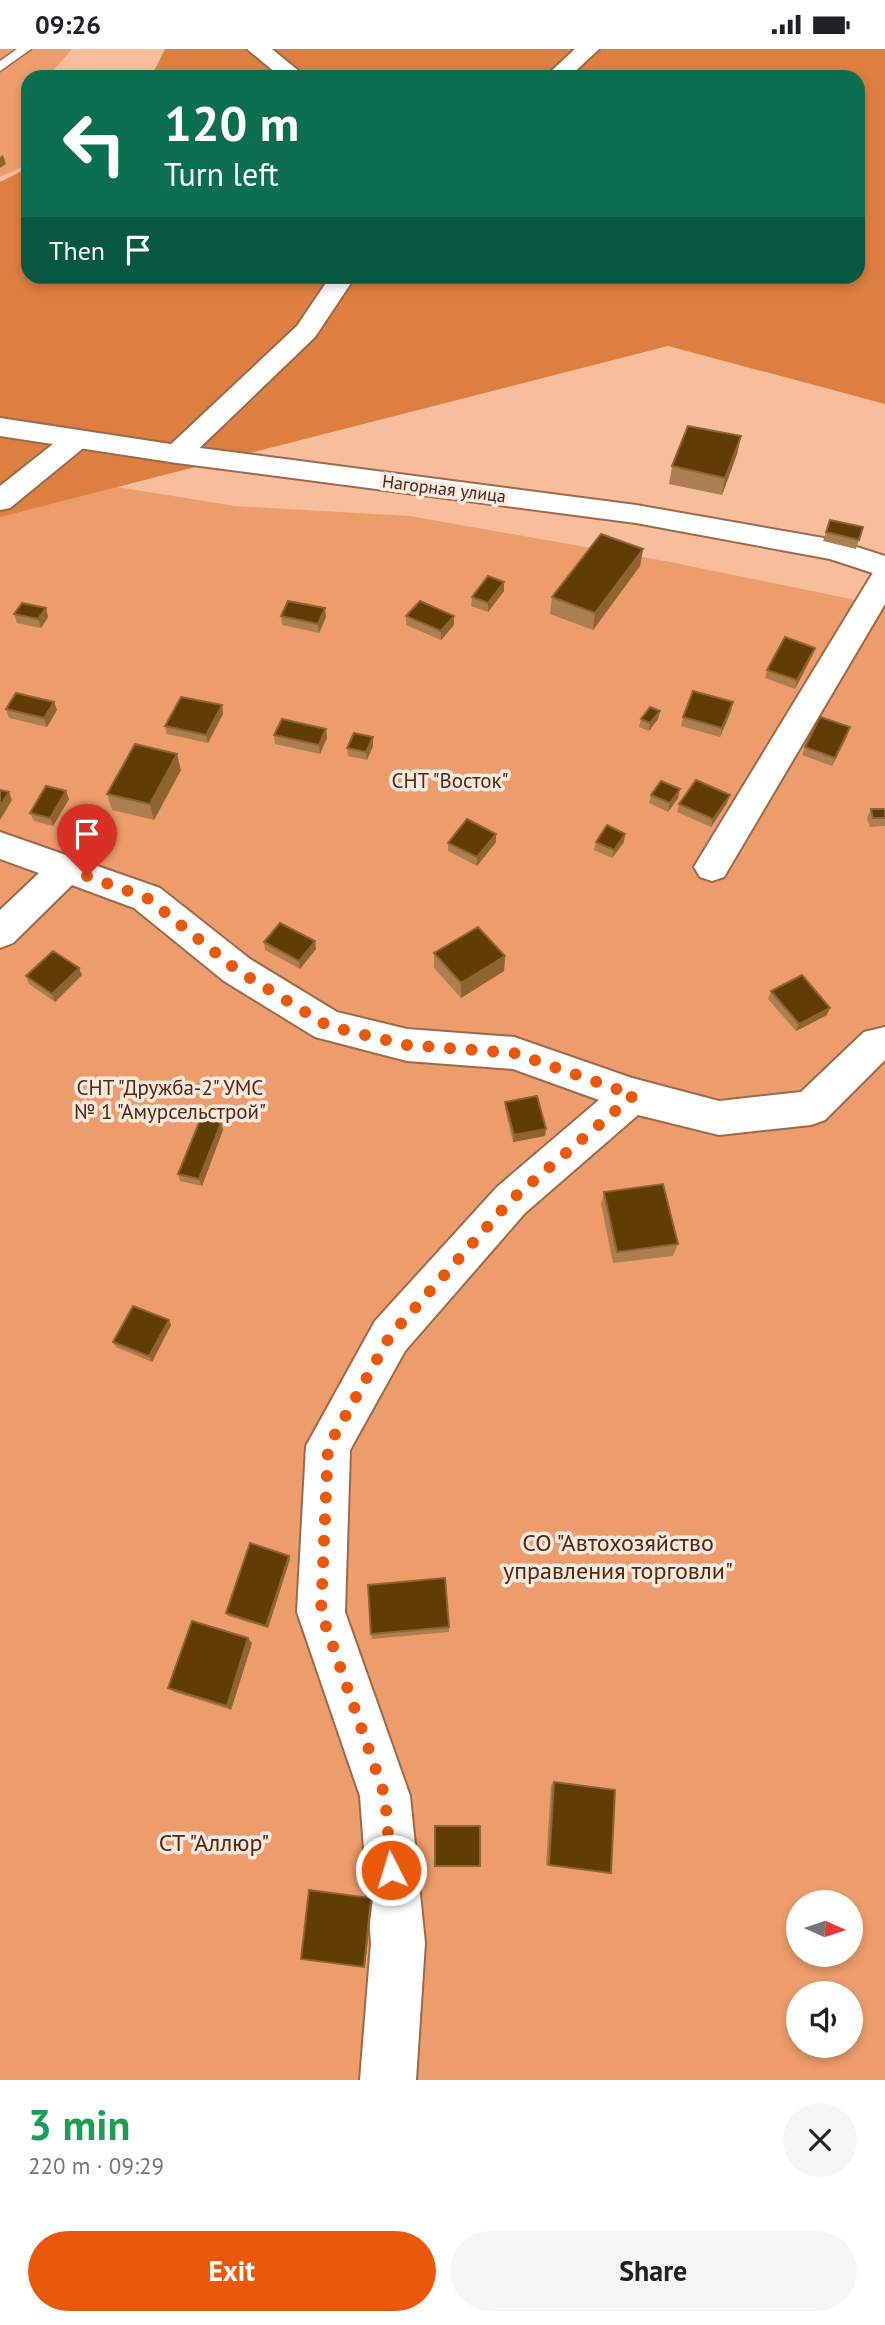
<!DOCTYPE html>
<html lang="en">
<head>
<meta charset="utf-8">
<style>
  :root { --surface:#fff; --page:#f6f6f6; --text:#202124; --muted:#757577; --accent:#ea580c }
  body { margin:0; font-family:"PT Sans",sans-serif; background:var(--page); color:var(--text); height:100vh; display:flex; flex-direction:column; font-size:26px; white-space:nowrap }
  * { box-sizing:border-box; margin:0 }
  p { font-size:23px; color:var(--muted) }
  .icon { flex:none; width:38px; height:38px; fill:none; stroke:currentColor; stroke-width:2; stroke-linecap:round; stroke-linejoin:round }
  .map { position:relative; height:2031px; overflow:hidden }
  .drawer { display:flex; flex-direction:column; background:var(--surface); flex:1 }
  .drawer>* { flex:none }
  .hud { position:absolute; left:21px; top:21px; width:844px; height:214px; border-radius:21px; box-shadow:0 4px 10px #0003; background:#0b6e4f; color:#fff; overflow:hidden }
  .needle { width:46px; rotate:93deg }
  .controls { position:absolute; left:786px; top:1841px; display:grid; gap:14px }
  .controls a { display:grid; place-items:center; width:77px; height:77px; border-radius:50%; background:var(--surface); box-shadow:0 4px 10px #0003; font-size:35px }
  .pin { position:absolute; display:grid; place-items:center; width:60px; height:60px; color:#fff; margin:-72px -30px; border-radius:50% 50% 50% 0; rotate:-45deg; box-shadow:0 0 7px #0007 }
  .pin .icon { rotate:45deg }
  .me { position:absolute; width:77px; margin:-38px; rotate:355deg; stroke-linejoin:round; filter:drop-shadow(0 0 5px #0008) }
  .turn { display:flex; align-items:center; gap:24px; height:147px; padding:0 28px; font-size:32px }
  .turn .icon { width:91px; height:91px; stroke-width:2.5 }
  .turn b { display:block; font-size:49px; line-height:60px }
  .then { display:flex; align-items:center; height:66px; padding:0 28px; background:#0003; gap:14px; font-size:26px }
  .round { display:grid; place-items:center; flex:none; width:74px; height:74px; border-radius:37px; background:var(--page) }
  .head { display:flex; align-items:center; justify-content:space-between; height:119px; padding:0 28px }
  h1 { font-size:42px; font-weight:700; line-height:52px; color:#1e9e55 }
  .button { display:flex; gap:14px; margin-top:auto; padding:14px 28px }
  .button a { flex:1; height:80px; border-radius:42px; background:var(--accent); color:#fff; font-size:28px; font-weight:700; line-height:80px; text-align:center }
  .button a+a { background:var(--page); color:var(--text) }
  .status { display:flex; justify-content:space-between; align-items:center; height:49px; padding:0 35px; background:var(--surface); direction:ltr }
  .status svg { height:19px; fill:currentColor }
  .map>svg:first-child { display:block }
  .green { fill:#ed9d6b; fill-rule:evenodd }
  .forest { fill:#dd7f41 }
  .lines { fill:none; stroke-linecap:round; stroke-linejoin:round }
  .lane-casing { stroke:#9d6949; stroke-width:3 }
  .street-casing { stroke:#9d6949; stroke-width:4 }
  .secondary-casing { stroke:#9d6949; stroke-width:4 }
  .lane { fill:#fff; fill-rule:evenodd }
  .street { fill:#fff; fill-rule:evenodd }
  .secondary { fill:#fff; fill-rule:evenodd }
  .wall { fill:#ac7e50 }
  .shaded-wall { fill:#8e6432 }
  .building { fill:#603d05; stroke:#8e6432; stroke-width:2 }
  .route { stroke:#ea580c; stroke-width:12; stroke-dasharray:0 21.6 }
  .labels { text-anchor:middle; stroke-width:7; stroke-linejoin:round; paint-order:stroke }
  .far-street-label { font-size:18px; fill:#402a1c; stroke:#fce9df }
  .park-label { font-size:21px; fill:#4f2910; stroke:#fce9df }
  .near-park-label { font-size:24px; fill:#4f2910; stroke:#fce9df }
</style>
</head>
<body>
<div class="status"><b>09:26</b><svg viewBox="0 0 49 12"><path d="M0 12V9h3v3zM5 12V6h3v6zM10 12V3h3v9zM15 12V0h3v12zM26 1h20v11H26zM47 4h2v5h-2z"/></svg></div>
<div class="map">
<svg width="885" height="2031" viewBox="0 0 885 2031">
  <rect width="100%" height="100%" fill="#f8be9c"/>
  <!-- green -->
  <path class="green" d="M0,0H72L48,28H28V115L0,128Z
    M0,419L235,457L410,467L665,512L851,550L885,561V2031H0ZM798,1853H850V1906H798ZM798,1944H850V1997H798Z"/>
  <!-- forest -->
  <path class="forest" d="M165,0H885V355L668,297L0,468V133L28,119V228H858V28H151Z"/>
  <g class="lines">
    <!-- lane casing -->
    <g class="lane-casing">
      <path id="lane" d="M17,0H31L0,22V12Z"/>
    </g>
    <!-- street casing -->
    <g class="street-casing">
      <path id="street" d="M247,0H272L306,28H281Z
        M575,0H599L569,28H545Z
        M330,228H355L315,288L187,411L177,414L167,411L163,405L167,399L297,277Z
        M77,381L87,384L91,390L87,396L10,459L0,461V437L67,384Z
        M885,519V555L724,828L712,832L700,828L694,818L700,808L874,522Z
        M0,783L160,839L250,910L337,963L407,980L514,988L632,1029L719,1052L801,1043L864,983L885,978V1011L825,1071L811,1076L719,1086L638,1066L525,1164L405,1302L350,1401L345,1563L410,1747L425,1894L416,2031H360L371,1894L360,1747L297,1563L306,1397L375,1272L497,1138L599,1051L513,1020L407,1012L315,988L224,932L134,859L72,836L13,894L0,899V861L39,824L0,810Z"/>
    </g>
    <!-- secondary casing -->
    <g class="secondary-casing">
      <path id="secondary" d="M0,369L177,396L636,456L835,491L885,507V528L830,510L636,474L177,414L0,387Z"/>
    </g>
    <!-- lane -->
    <use href="#lane" class="lane"/>
    <!-- street -->
    <use href="#street" class="street"/>
    <!-- secondary -->
    <use href="#secondary" class="secondary"/>
  </g>
  <!-- wall -->
  <path class="wall" d="M741,387L737,405L722,446L669,435L672,417Z
    M830,471L863,478L856,500L823,492Z
    M643,500L640,517L593,581L550,565L552,548Z
    M504,533V542L488,563L471,557L472,548Z
    M46,559L48,568L41,579L17,574L14,565Z
    M281,567L326,568L319,584L282,576Z
    M406,567H454V576L441,591L406,576Z
    M815,599L812,607L795,640L765,629L767,621Z
    M54,653L57,661L47,678L9,669L6,660Z
    M222,656L223,665L208,694L167,685L165,677Z
    M731,662L720,688L681,677L683,668Z
    M641,670H658L649,682L639,678Z
    M326,680L327,689L320,705L275,695L274,686Z
    M847,687L832,717L802,706L805,698Z
    M373,697L367,711L348,707L347,699Z
    M181,721L154,771L112,761L107,745Z
    M66,742L69,750L53,777L34,772L30,764Z
    M651,746L678,749L668,763L649,754Z
    M727,754L711,778L677,763L679,755Z
    M871,760H885V777L870,778L867,769Z
    M496,785V793L477,817L448,802V794Z
    M596,793H624L612,809L594,801Z
    M315,892L316,900L300,920L265,901L264,893Z
    M434,904L505,907L504,922L461,949L434,919Z
    M82,926L55,953L29,935L26,927Z
    M771,942L827,966L796,982L768,950Z
    M505,1053L546,1080L545,1087L513,1093L505,1060Z
    M221,1074L223,1081L202,1137L180,1132L178,1125Z
    M604,1143L678,1195L673,1207L613,1214L601,1155Z
    M169,1271L171,1276L152,1313L116,1298L113,1293Z
    M290,1510L268,1579L228,1567L226,1564Z
    M449,1578V1583L372,1590L371,1585Z
    M252,1594L231,1661L174,1643L168,1639Z
    M554,1733L611,1824L546,1816L551,1736Z"/>
  <!-- shaded-wall -->
  <path class="shaded-wall" d="M3,106L6,115L0,119V108Z
    M741,387L737,405L722,446L725,429Z
    M643,500L640,517L593,581L595,564Z
    M504,533V542L488,563V554Z
    M46,559L48,568L41,579L38,570Z
    M325,559L326,568L319,584L318,575Z
    M454,567V576L441,591V582Z
    M815,599L812,607L795,640L797,631Z
    M54,653L57,661L47,678L44,669Z
    M733,653L731,662L720,688L722,679Z
    M222,656L223,665L208,694L206,686Z
    M660,662L658,670L649,682L650,674Z
    M850,678L847,687L832,717L835,709Z
    M326,680L327,689L320,705L319,696Z
    M373,688V697L367,711L366,703Z
    M177,705L181,721L154,771L150,755Z
    M680,740L678,749L668,763L670,754Z
    M66,742L69,750L53,777L50,769Z
    M9,743L12,751L0,771V757Z
    M730,746L727,754L711,778L713,770Z
    M496,785V793L477,817V808Z
    M625,785L624,793L612,809L614,801Z
    M315,892L316,900L300,920L299,912Z
    M505,907L504,922L461,949V934Z
    M79,919L82,926L55,953L52,945Z
    M830,959L827,966L796,982L799,975Z
    M221,1074L223,1081L202,1137L199,1130Z
    M546,1080L545,1087L513,1093L514,1086Z
    M169,1271L171,1276L152,1313L149,1307Z
    M289,1507L290,1510L268,1579L266,1577Z
    M248,1589L252,1594L231,1661L227,1657Z
    M371,1849H373L365,1916L364,1918Z"/>
  <!-- building -->
  <path class="building" d="M688,377L741,387L725,429L672,417Z
    M830,471L863,478L859,491L826,483Z
    M601,485L643,500L595,564L552,548Z
    M488,527L504,533L488,554L472,548Z
    M288,552L325,559L318,575L281,567Z
    M420,552L454,567L441,582L406,567Z
    M22,554L46,559L38,570L14,565Z
    M785,588L815,599L797,631L767,621Z
    M693,642L733,653L722,679L683,668Z
    M16,644L54,653L44,669L6,660Z
    M181,648L222,656L206,686L165,677Z
    M650,658L660,662L650,674L641,670Z
    M820,668L850,678L835,709L805,698Z
    M282,670L326,680L319,696L274,686Z
    M354,684L373,688L366,703L347,699Z
    M135,695L177,705L150,755L107,745Z
    M696,731L730,746L713,770L679,755Z
    M661,732L680,740L670,754L651,746Z
    M46,737L66,742L50,769L30,764Z
    M0,741L9,743L0,757Z
    M871,760H885V769H873Z
    M467,770L496,785L477,808L448,794Z
    M607,776L625,785L614,801L596,793Z
    M280,874L315,892L299,912L264,893Z
    M478,878L505,907L461,934L434,904Z
    M53,902L79,919L52,945L26,927Z
    M802,926L830,959L799,975L771,942Z
    M537,1047L546,1080L514,1086L505,1053Z
    M201,1069L221,1074L199,1130L178,1125Z
    M663,1135L678,1195L617,1203L604,1143Z
    M133,1257L169,1271L149,1307L113,1293Z
    M250,1494L289,1507L266,1577L226,1564Z
    M445,1529L449,1578L371,1585L368,1536Z
    M192,1572L248,1589L227,1657L168,1639Z
    M554,1733L615,1741L611,1824L549,1816Z
    M435,1777H480V1817H435Z
    M309,1841L371,1849L364,1918L301,1910Z"/>
  <g class="lines">
    <!-- route -->
    <path class="route" d="M87,827L147,849L237,921L328,977L407,996L514,1004L634,1046L511,1151L390,1287L328,1398L321,1563L385,1747L391,1821"/>
  </g>
  <g class="labels">
    <!-- far-street labels -->
    <g class="far-street-label">
      <text transform="translate(444 440) rotate(7)" y="6">Нагорная улица</text>
    </g>
    <!-- park labels -->
    <g class="park-label">
      <text x="450" y="739">СНТ "Восток"</text>
      <text x="170" y="1046">СНТ "Дружба-2" УМС<tspan x="170" dy="24">№ 1 "Амурсельстрой"</tspan></text>
    </g>
    <!-- near-park labels -->
    <g class="near-park-label">
      <text x="618" y="1502">СО "Автохозяйство<tspan x="618" dy="28">управления торговли"</tspan></text>
      <text x="214" y="1802">СТ "Аллюр"</text>
    </g>
  </g>
</svg>
<div class="controls">
<a><svg class="needle" viewBox="-14 -14 28 28"><path d="M0-13l5 13h-10z" fill="#e53935"/><path d="M0 13l5-13h-10z" fill="#757577"/></svg></a>
<a><svg class="icon" aria-label="sound" viewBox="0 0 24 24"><path d="M4 9h4l5-4v14l-5-4H4zM17 9q2 3 0 6"/></svg></a>
</div>
<div class="pin" style="left:87px;top:827px;background:#d93025"><svg class="icon" aria-label="arrive" viewBox="0 0 24 24"><path d="M6 21V4h12l-3 4 3 4H6"/></svg></div>
<svg class="me" style="left:391px;top:1821px" viewBox="-20 -20 40 40"><circle r="17" fill="#ea580c" stroke="#fff" stroke-width="3"/><path d="M0-11L8 9 0 5-8 9z" fill="#fff"/></svg>
<div class="hud">
<div class="turn"><svg class="icon" aria-label="left" viewBox="0 0 24 24"><path d="M17 20v-9H6M10 6l-5 5 5 5"/></svg><div><b>120 m</b>Turn left</div></div>
<div class="then">Then<svg class="icon" aria-label="arrive" viewBox="0 0 24 24"><path d="M6 21V4h12l-3 4 3 4H6"/></svg></div>
</div>
</div>
<section class="drawer">
<div class="head"><div><h1>3 min</h1><p>220 m · 09:29</p></div><a class="round"><svg class="icon" aria-label="close" viewBox="0 0 24 24"><path d="M6 6l12 12M18 6L6 18"/></svg></a></div>
<div class="button"><a>Exit</a><a>Share</a></div>
</section>
</body>
</html>
